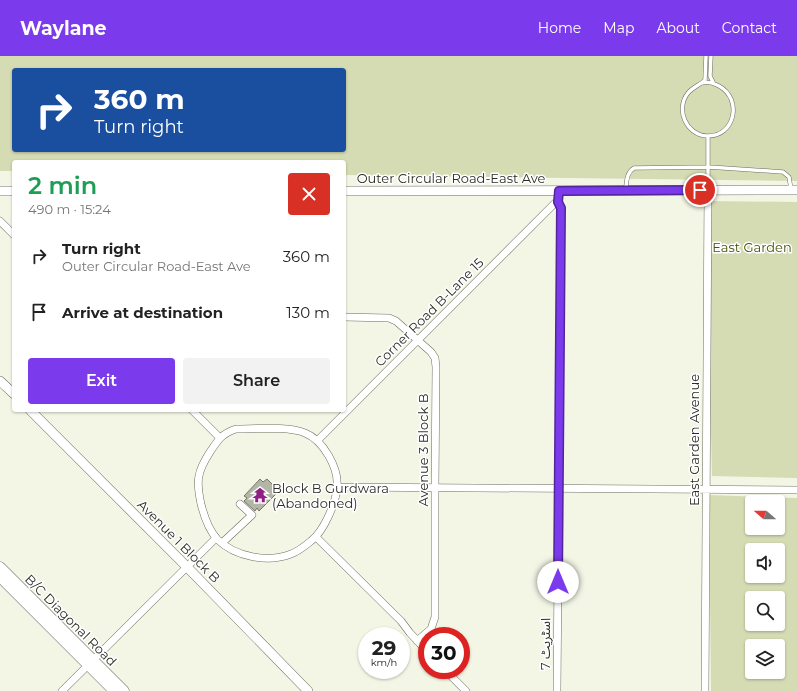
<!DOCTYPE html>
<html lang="en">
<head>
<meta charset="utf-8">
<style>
  :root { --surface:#fff; --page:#f2f2f2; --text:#222; --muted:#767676; --accent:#7c3aed }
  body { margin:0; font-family:Montserrat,"Noto Sans Arabic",sans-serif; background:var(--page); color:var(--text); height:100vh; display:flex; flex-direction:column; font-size:15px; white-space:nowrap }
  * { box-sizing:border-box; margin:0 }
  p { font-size:13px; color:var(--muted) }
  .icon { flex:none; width:22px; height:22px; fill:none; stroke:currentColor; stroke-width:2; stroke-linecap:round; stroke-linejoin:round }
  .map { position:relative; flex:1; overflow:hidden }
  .panel { position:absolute; left:12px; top:104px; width:334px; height:252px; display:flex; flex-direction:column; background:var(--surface); border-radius:4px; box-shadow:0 1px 3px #0004 }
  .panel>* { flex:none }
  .guide { position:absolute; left:12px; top:12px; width:334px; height:84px; border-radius:4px; box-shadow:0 1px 3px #0004; background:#1a4fa0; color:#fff; overflow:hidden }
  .needle { width:26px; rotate:290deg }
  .buttons { position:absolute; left:745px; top:439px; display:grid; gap:8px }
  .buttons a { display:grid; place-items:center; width:40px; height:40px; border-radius:4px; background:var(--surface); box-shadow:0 1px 3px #0004; font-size:20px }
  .speed { position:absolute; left:358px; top:571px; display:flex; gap:8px; font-size:20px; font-weight:700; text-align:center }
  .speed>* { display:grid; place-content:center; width:52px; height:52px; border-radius:50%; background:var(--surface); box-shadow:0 1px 3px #0004; line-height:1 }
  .speed small { font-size:10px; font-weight:400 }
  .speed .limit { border:6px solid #d22; background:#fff; color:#111 }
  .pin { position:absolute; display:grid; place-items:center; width:34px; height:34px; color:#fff; margin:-17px; border:2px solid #fff; border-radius:50%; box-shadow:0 1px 4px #0007 }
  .me { position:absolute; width:44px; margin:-22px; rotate:0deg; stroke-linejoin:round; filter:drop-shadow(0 0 3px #0008) }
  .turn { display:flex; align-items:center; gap:14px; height:84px; padding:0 16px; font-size:18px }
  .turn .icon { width:52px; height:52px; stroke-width:2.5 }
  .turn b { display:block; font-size:28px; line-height:34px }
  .round { display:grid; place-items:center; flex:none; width:42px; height:42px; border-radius:4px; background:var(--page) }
  .overview { display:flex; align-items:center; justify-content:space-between; height:68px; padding:0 16px }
  h1 { font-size:24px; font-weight:600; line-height:30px; color:#1e9e55 }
  .cta { display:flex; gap:8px; margin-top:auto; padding:8px 16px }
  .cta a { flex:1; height:46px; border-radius:4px; background:var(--accent); color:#fff; font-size:16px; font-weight:600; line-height:46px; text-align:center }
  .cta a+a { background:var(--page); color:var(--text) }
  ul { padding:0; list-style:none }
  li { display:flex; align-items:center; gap:12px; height:56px; padding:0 16px }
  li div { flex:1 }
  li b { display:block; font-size:15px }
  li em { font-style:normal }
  header { display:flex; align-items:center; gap:24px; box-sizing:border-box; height:56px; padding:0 20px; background:var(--accent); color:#fff }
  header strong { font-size:19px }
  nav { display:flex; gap:22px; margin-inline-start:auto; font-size:14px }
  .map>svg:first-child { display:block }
  .green { fill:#d5dbb3; fill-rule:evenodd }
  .building { fill:#b3b6a7; stroke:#747768 }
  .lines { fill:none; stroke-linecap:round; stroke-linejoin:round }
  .service-casing { stroke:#6b6d5f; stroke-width:4.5 }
  .minor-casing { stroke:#6b6d5f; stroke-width:8 }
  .tertiary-casing { stroke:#6b6d5f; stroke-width:10 }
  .secondary-casing { stroke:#6b6d5f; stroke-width:11 }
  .service { stroke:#fff; stroke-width:3.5 }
  .minor { stroke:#fff; stroke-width:7 }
  .tertiary { stroke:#fff; stroke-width:9 }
  .secondary { stroke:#fff; stroke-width:10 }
  .route-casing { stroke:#51269a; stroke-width:10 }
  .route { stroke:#7c3aed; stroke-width:7 }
  .labels { text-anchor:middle; stroke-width:3; stroke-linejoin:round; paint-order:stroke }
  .street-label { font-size:13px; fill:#2b2c26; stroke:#fff }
  .park-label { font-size:13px; fill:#484f08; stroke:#fff }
  .poi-label { font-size:13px; fill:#2b2c26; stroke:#fff; text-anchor:start }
</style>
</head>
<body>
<header>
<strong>Waylane</strong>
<nav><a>Home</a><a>Map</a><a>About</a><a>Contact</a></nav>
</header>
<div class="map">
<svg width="797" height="635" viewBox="0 0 797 635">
  <rect width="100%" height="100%" fill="#f3f6e5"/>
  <!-- green -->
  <path class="green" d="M0,0H797V125L344,119V106H14V115H0ZM14,14H344V94H14Z
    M706,145L797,146V422L712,420Z
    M709,439L797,442V635H711ZM752,446H778V472H752ZM752,494H778V520H752ZM752,542H778V568H752ZM752,590H778V616H752Z"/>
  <!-- building -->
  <path class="building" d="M260,423L263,426L267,423L276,432L273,435L276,438L259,455L257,452L255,455L244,445L247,442L244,440Z"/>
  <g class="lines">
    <!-- service casing -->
    <g class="service-casing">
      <path id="service" d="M711,0L710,20L713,26
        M702,27C708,25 713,27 719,30C743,43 735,81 707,80C686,79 675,53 688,37C693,31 700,29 705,24L706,0
        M626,133C626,125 627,116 634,112L709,111L783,116L789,121L791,133
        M708,133V80"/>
    </g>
    <!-- minor casing -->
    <g class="minor-casing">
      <path id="minor" d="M0,165L14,179
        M344,261L389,262L396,265L431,296L435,302L436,311L435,432V561L431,573L417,585
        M192,354L220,382
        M236,373C255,373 288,370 305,377C323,384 339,412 337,431C336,447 324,475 311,485C305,490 299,495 291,498C268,507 235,501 217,483C209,474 204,460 201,448C196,425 197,416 210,396C218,384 221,378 236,373Z
        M318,384L555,147L558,146
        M337,431L797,434
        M316,481L401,565L410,577L427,595
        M222,487L252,459L240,448
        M445,614L466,635
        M62,635L216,482
        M557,635L561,152L558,146L559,135
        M705,635L708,134"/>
    </g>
    <!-- tertiary casing -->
    <g class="tertiary-casing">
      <path id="tertiary" d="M0,135H14
        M344,135L797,134
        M0,325L14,338
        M30,354L187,511L308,635"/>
    </g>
    <!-- secondary casing -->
    <g class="secondary-casing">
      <path id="secondary" d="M0,511L124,635
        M0,521L114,635"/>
    </g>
    <!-- service -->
    <use href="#service" class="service"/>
    <!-- minor -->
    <use href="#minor" class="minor"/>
    <!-- tertiary -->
    <use href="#tertiary" class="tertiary"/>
    <!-- secondary -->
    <use href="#secondary" class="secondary"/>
  </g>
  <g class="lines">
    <!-- route casing -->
    <g class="route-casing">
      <path id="route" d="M558,526L561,152L558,146L559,135L700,134"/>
    </g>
    <!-- route -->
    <use href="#route" class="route"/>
  </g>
  <!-- icons -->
  <defs>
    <g id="temple-bare" transform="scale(1.2)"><path d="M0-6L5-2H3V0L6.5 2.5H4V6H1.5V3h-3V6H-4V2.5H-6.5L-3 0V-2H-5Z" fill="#902183" stroke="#fff" stroke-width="2.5" paint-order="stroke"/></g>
  </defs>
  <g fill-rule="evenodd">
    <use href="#temple-bare" x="260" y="439"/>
  </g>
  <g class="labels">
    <!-- street labels -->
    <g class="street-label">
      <text x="451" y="127">Outer Circular Road-East Ave</text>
      <text transform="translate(429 256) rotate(-45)" y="5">Corner Road B-Lane 15</text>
      <text transform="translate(694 384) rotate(-90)" y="5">East Garden Avenue</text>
      <text transform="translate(423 394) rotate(-90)" y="5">Avenue 3 Block B</text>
      <text transform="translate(179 485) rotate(45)" y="5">Avenue 1 Block B</text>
      <text transform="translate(71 564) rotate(45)" y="5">B/C Diagonal Road</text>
      <text transform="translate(545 588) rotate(-90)" y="5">اسٹریٹ 7</text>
    </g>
    <!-- park labels -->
    <g class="park-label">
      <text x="752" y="196">East Garden</text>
    </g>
    <!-- poi labels -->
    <g class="poi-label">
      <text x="272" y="437">Block B Gurdwara<tspan x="272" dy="15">(Abandoned)</tspan></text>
    </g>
  </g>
</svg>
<div class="buttons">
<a><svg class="needle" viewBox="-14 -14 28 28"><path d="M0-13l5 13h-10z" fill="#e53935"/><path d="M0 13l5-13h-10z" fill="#767676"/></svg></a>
<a><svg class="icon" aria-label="sound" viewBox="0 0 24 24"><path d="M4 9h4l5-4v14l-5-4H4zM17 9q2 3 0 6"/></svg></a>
<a><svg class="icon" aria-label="search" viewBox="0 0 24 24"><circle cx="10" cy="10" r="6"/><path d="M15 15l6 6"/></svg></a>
<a><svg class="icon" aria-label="layers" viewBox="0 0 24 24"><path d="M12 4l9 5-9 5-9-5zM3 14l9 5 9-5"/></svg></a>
</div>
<div class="speed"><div>29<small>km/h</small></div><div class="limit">30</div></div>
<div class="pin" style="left:700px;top:134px;background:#d93025"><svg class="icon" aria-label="arrive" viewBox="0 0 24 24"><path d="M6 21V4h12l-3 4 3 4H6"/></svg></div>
<svg class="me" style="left:558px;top:526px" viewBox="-20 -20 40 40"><circle r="19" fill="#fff"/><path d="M0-13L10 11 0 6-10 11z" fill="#7c3aed"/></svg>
<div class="guide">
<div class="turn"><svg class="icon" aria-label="right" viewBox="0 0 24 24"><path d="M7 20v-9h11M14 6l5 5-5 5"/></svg><div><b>360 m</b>Turn right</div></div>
</div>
<section class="panel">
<div class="overview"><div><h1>2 min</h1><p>490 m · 15:24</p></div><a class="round" style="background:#d93025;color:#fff"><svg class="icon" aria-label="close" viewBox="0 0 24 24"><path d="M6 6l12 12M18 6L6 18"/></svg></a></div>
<ul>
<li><svg class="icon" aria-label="right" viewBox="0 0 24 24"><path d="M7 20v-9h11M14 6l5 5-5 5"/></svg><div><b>Turn right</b><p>Outer Circular Road-East Ave</p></div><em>360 m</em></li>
<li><svg class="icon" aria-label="arrive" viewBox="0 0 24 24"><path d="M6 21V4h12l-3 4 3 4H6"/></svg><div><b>Arrive at destination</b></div><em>130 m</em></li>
</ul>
<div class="cta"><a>Exit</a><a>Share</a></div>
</section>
</div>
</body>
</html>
